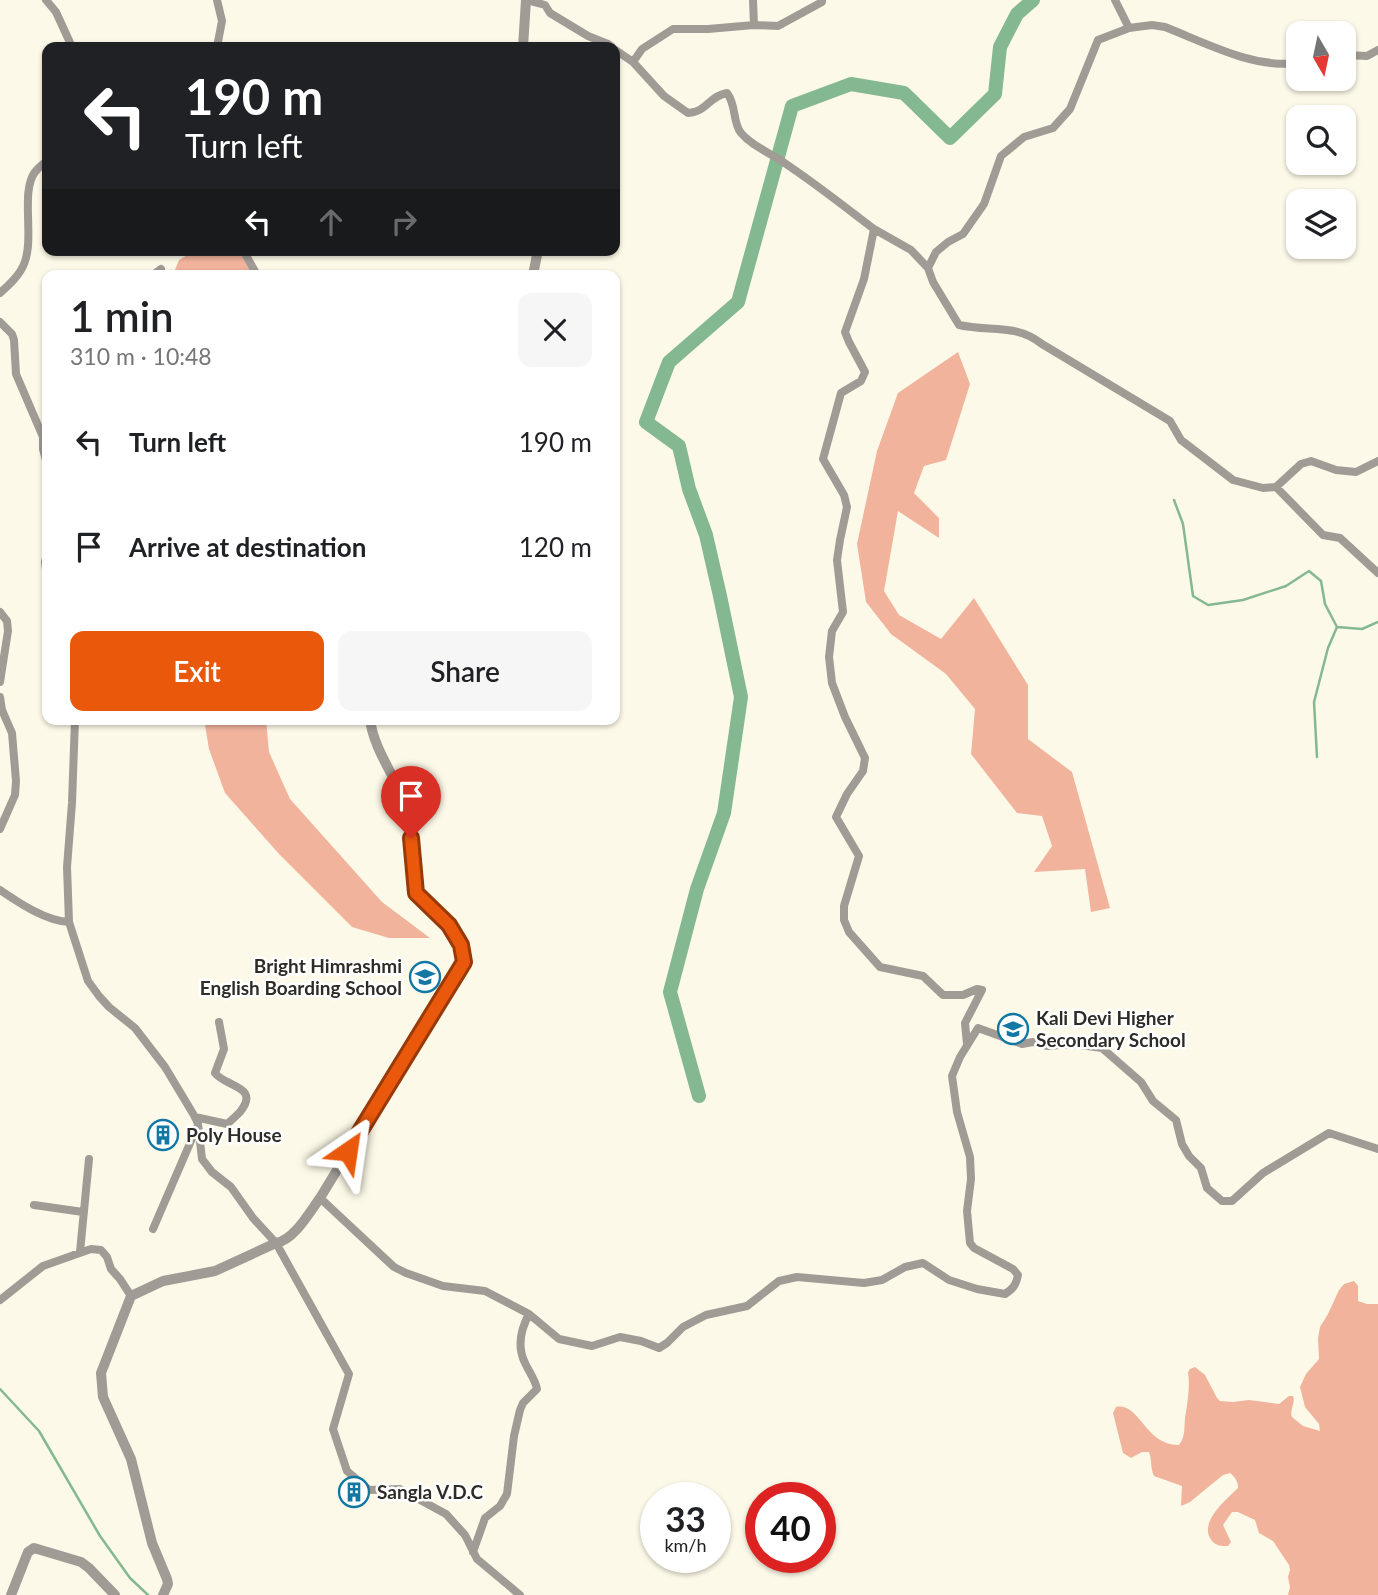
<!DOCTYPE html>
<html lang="en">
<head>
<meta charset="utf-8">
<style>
  :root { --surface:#fff; --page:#f6f6f6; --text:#202124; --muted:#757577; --accent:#ea580c }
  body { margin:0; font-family:Lato,sans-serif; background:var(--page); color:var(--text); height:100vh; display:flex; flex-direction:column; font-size:26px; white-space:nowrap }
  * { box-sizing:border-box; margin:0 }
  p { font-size:23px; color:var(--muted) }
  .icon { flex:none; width:38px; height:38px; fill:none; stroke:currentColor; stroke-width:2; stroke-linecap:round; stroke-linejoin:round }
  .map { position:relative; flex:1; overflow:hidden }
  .drawer { position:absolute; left:42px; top:270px; width:578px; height:455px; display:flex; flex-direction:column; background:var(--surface); border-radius:14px; box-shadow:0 2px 5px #0004 }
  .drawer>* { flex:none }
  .hud { position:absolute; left:42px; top:42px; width:578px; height:214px; border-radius:14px; box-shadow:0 2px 5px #0004; background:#202124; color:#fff; overflow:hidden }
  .needle { width:46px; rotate:171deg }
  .buttons { position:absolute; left:1286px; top:21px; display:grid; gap:14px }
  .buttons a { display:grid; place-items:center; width:70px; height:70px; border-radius:14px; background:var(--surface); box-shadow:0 2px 5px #0004; font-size:35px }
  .speed { position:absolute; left:640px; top:1482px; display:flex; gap:14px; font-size:35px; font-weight:700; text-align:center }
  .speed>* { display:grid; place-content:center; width:91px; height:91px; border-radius:50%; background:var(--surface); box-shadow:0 2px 5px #0004; line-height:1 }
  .speed small { font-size:18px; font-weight:400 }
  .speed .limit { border:10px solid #d22; background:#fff; color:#111 }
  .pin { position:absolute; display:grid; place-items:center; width:60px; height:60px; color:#fff; margin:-72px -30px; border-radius:50% 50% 50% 0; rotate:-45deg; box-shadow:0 0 7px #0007 }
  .pin .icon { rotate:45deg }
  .me { position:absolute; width:77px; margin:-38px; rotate:32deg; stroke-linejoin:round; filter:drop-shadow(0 0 5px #0008) }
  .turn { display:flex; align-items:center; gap:24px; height:147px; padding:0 28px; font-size:32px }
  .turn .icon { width:91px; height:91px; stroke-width:2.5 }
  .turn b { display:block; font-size:49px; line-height:60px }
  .lanes { display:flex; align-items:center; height:66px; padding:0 28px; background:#0003; justify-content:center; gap:35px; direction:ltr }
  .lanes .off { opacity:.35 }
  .round { display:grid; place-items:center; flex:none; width:74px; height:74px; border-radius:14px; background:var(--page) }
  .headline { display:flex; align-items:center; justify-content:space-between; height:119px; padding:0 28px }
  h1 { font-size:42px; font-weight:600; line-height:52px }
  .action { display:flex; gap:14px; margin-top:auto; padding:14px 28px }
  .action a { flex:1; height:80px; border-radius:14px; background:var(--accent); color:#fff; font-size:28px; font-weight:600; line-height:80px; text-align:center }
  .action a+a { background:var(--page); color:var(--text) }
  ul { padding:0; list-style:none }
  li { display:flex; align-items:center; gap:21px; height:105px; padding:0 28px }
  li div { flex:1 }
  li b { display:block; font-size:26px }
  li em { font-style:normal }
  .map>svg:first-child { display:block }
  .forest { fill:#f1b39c }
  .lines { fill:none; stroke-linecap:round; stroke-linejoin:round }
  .stream { stroke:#84b891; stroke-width:2.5 }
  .river { stroke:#84b891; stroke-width:14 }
  .minor { stroke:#a09b95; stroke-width:8 }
  .tertiary { stroke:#a09b95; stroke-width:10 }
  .route-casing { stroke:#983908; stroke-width:18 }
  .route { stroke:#ea580c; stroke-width:12 }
  .labels { text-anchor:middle; stroke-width:5; stroke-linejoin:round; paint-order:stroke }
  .poi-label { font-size:19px; font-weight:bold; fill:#2e2c26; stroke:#fff; text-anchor:start }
</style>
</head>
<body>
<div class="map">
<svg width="1378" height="1595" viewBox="0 0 1378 1595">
  <rect width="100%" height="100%" fill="#fdf9e8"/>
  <!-- forest -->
  <path class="forest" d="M196,250H235L243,256L255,275H173L179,260Z
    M958,352L970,384L946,460L924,466L914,493L939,518V538L898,511L884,591L899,615L941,639L974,598L1028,685V739L1072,772L1110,908L1091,912L1085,869L1034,872L1052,846L1042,816L1017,813L971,754L975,709L946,674L891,634L866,602L857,544L877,451L898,393Z
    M204,719H266L269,752L290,799L382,902L430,938H389L352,927L280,855L225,793L209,749Z
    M1354,1281L1358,1286V1301L1367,1304H1378V1595H1288L1290,1587L1288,1577L1290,1570L1289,1565L1273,1541L1259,1533L1255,1520L1238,1512H1232L1223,1525L1231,1542L1228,1546C1221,1546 1217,1546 1212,1541C1197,1523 1227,1499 1238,1488C1238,1481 1235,1477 1230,1473L1223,1475L1190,1502L1181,1506L1182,1486L1154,1476C1150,1467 1152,1459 1149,1452H1142L1131,1458L1123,1453L1113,1413L1116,1407C1140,1402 1145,1446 1179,1445C1187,1435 1183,1424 1186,1412C1188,1398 1190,1386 1188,1372L1190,1369L1195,1367L1205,1375L1217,1398L1220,1401L1233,1402L1249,1400L1279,1404L1289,1396H1293C1296,1403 1289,1410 1292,1417L1303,1426L1320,1431L1319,1424L1305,1407L1300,1387L1306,1374L1319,1359L1318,1338L1320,1327L1328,1314L1339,1290L1344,1284Z"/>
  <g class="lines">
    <!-- stream -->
    <path class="stream" d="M1174,500L1183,524L1193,596L1208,605L1243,600L1286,586L1309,571L1321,581L1325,604L1337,627L1362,629L1378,622
      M1317,757L1314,702L1328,648L1337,627
      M0,1389L39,1431L100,1536L130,1578L148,1595"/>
    <!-- river -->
    <path class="river" d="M699,1096L670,992L697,889L724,813L741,697L720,596L706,535L689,489L679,446L646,422L669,362L738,302L792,106L851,84L904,93L950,138L995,94L1000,47L1017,14L1033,0"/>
    <!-- minor -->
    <path class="minor" d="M46,0L56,12L72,47
      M217,0L222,21L217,47
      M526,0L545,5L550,13L588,36L608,44L612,47
      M754,25L778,26L822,2V0
      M1129,28L1152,25L1165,27C1206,43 1254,69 1298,63
      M614,49L633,62L664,96L688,113C707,112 709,96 727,93C737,106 732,122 741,133C753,147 771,153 786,164C816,184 845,207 874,229L864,279L845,332L849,342L865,372L861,381L841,393L823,459L844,495L847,507L840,540L837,560L843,612L832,631L829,657L832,683L845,717L865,758L863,771L847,794L836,817L859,856L844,906V920L849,932L880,967L923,976L943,995H963L977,989L982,990L965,1023L967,1044
      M1344,55L1367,56L1378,50
      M633,62L642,49L673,29H708L754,25L753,0
      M874,229L911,250L928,268L933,282L959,325C990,332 1015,323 1042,344L1170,421L1181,440L1233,480L1263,488L1276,487L1301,464L1311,461L1336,470L1356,472L1378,461
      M243,250L257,275
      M928,268L936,252L948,242L963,234L984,204L1001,156L1024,137L1053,128L1070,109L1098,40L1129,28L1115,0
      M153,275L161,269
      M0,293C9,285 20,275 24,264C35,238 20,192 35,172C38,168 43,164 47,161
      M0,322L12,334L14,340L16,374L43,437V449L47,464
      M1276,487L1323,535L1340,538L1378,573
      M47,553L45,562L47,578
      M0,612L7,621L8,631L0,682
      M0,697L2,710L12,733L16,781L15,795L0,829
      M75,719L72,803L67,867L69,922L88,981L99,996L109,1007L135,1028L165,1067L195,1117L198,1124L202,1159L212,1172L231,1187L253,1218L276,1243L349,1374L333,1429L347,1471L369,1490L400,1489L446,1514L465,1535L477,1559L520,1595
      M0,890C19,903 46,921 69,922
      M195,1117L227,1124C232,1120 236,1116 240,1112C261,1086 225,1087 215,1073L224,1049L219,1022
      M320,1198L394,1267L406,1273L443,1286L485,1291L529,1314L559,1339L592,1346L620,1337L641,1341L659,1348L667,1343L683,1327L706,1315L747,1306L779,1281L797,1277L864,1283L882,1280L905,1267L923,1263L949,1280L977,1289L1005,1294C1013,1289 1016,1285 1018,1275L1013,1269L974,1248L970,1243L967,1211L971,1179L970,1157L957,1112L952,1076L960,1057L978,1028L1022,1044L1033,1042L1047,1046L1073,1044L1102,1048L1141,1082L1153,1101L1176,1120L1182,1144L1189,1156L1201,1168L1207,1188L1222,1201H1232L1263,1173L1329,1133L1378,1149
      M34,1205L83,1212
      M153,1229L197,1127
      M80,1252L89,1159
      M0,1300L43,1266L91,1249L101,1250L107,1257L111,1269L120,1279L131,1296
      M473,1552L485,1518L500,1506L507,1494L514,1436L520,1410L523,1403L537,1389C535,1379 529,1372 525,1363C517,1347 521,1329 529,1314"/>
    <!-- tertiary -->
    <path class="tertiary" d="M523,47L526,0
      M533,275L538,250
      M11,1595L28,1552L34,1548L81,1562L89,1568L115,1595
      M163,1595L168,1584L167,1579L152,1543L131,1459L103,1397L101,1373L131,1296L163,1281L215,1271L276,1243C294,1240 309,1213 320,1198L464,962C460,935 451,927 432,909C428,904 420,899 417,893C410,881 413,840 411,824C405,787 374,755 370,719"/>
  </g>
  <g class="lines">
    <!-- route casing -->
    <g class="route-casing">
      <path id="route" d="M348,1151L464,962L461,945L449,925L416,893L411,838"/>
    </g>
    <!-- route -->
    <use href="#route" class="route"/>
  </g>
  <!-- icons -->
  <defs>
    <g id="school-ring" transform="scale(1.575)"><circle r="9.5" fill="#fff" stroke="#1278a3" stroke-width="1.5"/><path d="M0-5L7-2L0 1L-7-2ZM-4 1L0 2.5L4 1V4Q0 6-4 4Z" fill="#1278a3"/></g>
    <g id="building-ring" transform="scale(1.575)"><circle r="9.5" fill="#fff" stroke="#1278a3" stroke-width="1.5"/><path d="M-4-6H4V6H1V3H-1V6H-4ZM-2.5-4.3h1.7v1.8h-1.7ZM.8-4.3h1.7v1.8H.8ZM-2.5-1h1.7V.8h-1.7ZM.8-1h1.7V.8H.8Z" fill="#1278a3"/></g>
  </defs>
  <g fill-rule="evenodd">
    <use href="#school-ring" x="425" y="977"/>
    <use href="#school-ring" x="1013" y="1029"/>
    <use href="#building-ring" x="163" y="1135"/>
    <use href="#building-ring" x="354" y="1492"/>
  </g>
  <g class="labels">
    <!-- poi labels -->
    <g class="poi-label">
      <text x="402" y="973" text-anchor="end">Bright Himrashmi<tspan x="402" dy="22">English Boarding School</tspan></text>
      <text x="1036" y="1025">Kali Devi Higher<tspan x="1036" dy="22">Secondary School</tspan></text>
      <text x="186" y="1142">Poly House</text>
      <text x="377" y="1499">Sangla V.D.C</text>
    </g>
  </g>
</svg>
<div class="buttons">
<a><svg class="needle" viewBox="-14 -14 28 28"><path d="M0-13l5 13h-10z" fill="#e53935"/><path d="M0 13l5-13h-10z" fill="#757577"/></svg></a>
<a><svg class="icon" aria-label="search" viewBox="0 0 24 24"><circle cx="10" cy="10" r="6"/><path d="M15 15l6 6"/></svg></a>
<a><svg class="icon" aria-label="layers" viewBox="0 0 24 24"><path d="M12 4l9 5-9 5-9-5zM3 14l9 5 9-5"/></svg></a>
</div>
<div class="speed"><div>33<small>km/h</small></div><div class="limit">40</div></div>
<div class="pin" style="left:411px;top:838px;background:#d93025"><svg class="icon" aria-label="arrive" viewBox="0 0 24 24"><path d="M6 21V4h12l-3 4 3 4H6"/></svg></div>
<svg class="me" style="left:348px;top:1151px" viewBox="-20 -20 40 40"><path d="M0-17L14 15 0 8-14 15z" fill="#ea580c" stroke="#fff" stroke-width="4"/></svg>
<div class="hud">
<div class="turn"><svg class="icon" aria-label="left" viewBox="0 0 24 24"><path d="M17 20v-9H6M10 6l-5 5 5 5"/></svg><div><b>190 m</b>Turn left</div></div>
<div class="lanes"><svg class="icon" aria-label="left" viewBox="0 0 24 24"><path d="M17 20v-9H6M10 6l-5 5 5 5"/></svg><svg class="icon off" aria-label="ahead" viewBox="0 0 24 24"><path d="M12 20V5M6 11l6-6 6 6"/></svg><svg class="icon off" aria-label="right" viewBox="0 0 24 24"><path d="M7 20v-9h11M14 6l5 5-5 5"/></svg></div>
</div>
<section class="drawer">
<div class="headline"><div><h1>1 min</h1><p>310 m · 10:48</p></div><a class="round"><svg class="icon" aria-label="close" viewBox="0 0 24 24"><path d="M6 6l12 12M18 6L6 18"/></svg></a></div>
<ul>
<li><svg class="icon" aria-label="left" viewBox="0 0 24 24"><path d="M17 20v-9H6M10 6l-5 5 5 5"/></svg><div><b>Turn left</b></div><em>190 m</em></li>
<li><svg class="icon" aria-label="arrive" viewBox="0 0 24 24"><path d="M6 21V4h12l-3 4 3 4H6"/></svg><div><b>Arrive at destination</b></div><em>120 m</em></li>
</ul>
<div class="action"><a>Exit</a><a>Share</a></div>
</section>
</div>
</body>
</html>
